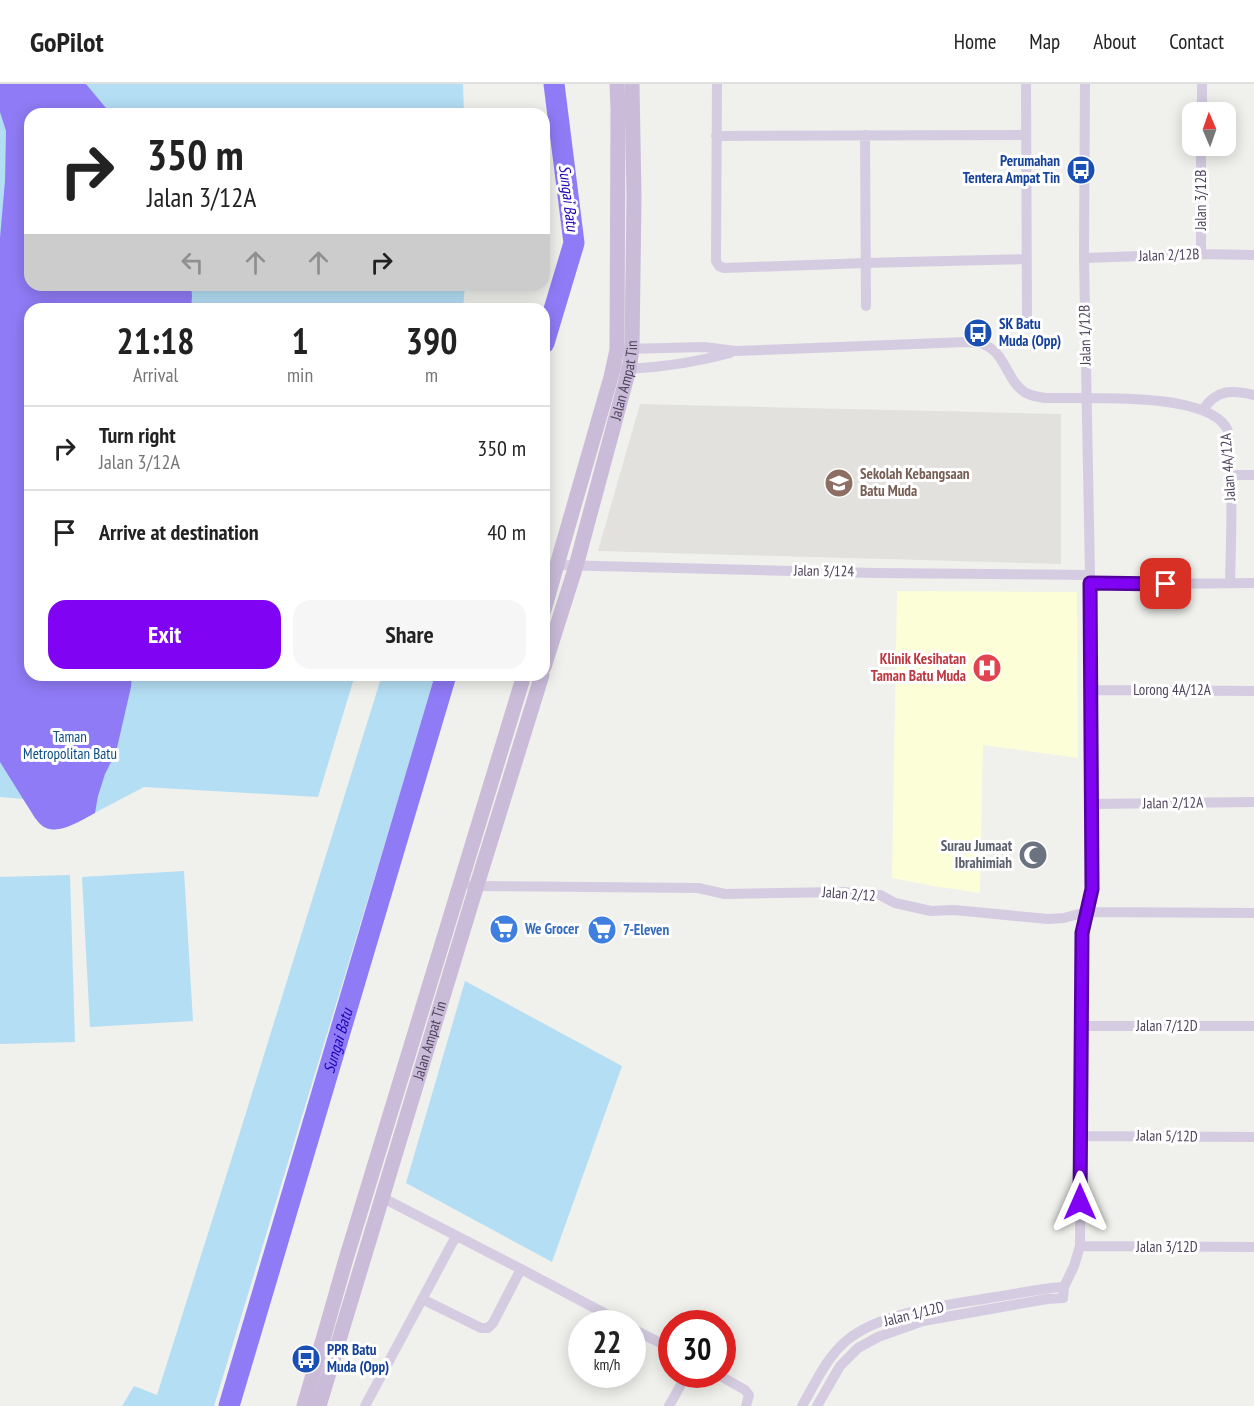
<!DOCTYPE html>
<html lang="en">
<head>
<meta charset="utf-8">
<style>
  :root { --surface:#fff; --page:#f6f6f6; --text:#222; --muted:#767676; --line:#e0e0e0; --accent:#8103f3 }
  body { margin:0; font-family:"PT Sans Narrow",sans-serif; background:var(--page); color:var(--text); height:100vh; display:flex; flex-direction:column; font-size:22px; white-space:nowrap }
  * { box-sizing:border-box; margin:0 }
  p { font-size:20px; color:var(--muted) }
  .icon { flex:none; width:33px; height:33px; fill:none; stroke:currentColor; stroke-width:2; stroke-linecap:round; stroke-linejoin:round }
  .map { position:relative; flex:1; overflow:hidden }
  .side { position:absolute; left:24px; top:219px; width:526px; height:378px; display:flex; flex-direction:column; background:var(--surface); border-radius:18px; box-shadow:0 3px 15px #0003 }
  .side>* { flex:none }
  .guide { position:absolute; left:24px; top:24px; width:526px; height:183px; border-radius:18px; box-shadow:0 3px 15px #0003; background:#fff; color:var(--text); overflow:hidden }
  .needle { width:39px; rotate:358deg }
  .buttons { position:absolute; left:1182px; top:18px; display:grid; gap:12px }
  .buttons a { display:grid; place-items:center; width:54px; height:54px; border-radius:12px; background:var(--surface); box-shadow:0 3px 15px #0003; font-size:30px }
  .speed { position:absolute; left:568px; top:1226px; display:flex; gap:12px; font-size:30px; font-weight:700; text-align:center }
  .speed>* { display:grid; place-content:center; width:78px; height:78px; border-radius:50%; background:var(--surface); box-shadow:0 3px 15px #0003; line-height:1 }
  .speed small { font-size:15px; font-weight:400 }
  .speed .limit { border:9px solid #d22; background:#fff; color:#111 }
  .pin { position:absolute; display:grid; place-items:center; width:51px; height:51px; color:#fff; margin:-26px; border-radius:12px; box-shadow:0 3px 9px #0006 }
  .me { position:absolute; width:66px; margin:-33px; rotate:0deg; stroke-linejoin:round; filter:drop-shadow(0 0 4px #0008) }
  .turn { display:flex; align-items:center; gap:21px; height:126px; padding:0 24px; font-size:27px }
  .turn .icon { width:78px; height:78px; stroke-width:2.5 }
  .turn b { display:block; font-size:42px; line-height:51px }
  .lanes { display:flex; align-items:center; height:57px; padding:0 24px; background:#0003; justify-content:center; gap:30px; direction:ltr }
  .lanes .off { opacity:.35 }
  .eta { display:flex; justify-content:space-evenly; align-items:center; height:102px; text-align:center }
  .eta b { font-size:36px; font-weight:700; line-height:42px }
  .action { display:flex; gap:12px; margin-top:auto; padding:12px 24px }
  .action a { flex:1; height:69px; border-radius:18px; background:var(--accent); color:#fff; font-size:24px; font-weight:700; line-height:69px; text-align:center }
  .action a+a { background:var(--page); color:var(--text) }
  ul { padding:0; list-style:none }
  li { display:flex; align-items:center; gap:18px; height:84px; padding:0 24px; border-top:2px solid var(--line) }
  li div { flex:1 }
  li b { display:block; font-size:22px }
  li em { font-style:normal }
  header { display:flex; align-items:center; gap:36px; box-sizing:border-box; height:84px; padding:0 30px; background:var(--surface); border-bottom:2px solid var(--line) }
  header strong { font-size:28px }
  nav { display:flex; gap:33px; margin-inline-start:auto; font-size:21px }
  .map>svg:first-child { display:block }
  .education { fill:#e2e1de }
  .medical { fill:#fcfed8 }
  .green { fill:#b4def4 }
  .water { fill:#907bf6 }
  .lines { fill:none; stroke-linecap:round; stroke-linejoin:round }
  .river { stroke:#907bf6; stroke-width:21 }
  .street { stroke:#d5cce1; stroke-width:10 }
  .secondary { stroke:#cabcd9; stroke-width:15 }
  .route-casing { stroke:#54029e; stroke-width:15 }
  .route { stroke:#8103f3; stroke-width:10 }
  .labels { text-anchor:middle; stroke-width:6; stroke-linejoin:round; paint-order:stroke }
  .transit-label { font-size:15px; font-weight:bold; fill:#164399; stroke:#fff; text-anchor:start }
  .street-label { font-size:15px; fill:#4e435c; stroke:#fff }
  .education-label { font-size:15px; font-weight:bold; fill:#785e54; stroke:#fff; text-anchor:start }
  .health-label { font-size:15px; font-weight:bold; fill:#be3a42; stroke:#fff; text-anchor:end }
  .park-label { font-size:15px; fill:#0b4d85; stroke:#fff }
  .worship-label { font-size:15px; font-weight:bold; fill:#5b616d; stroke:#fff; text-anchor:end }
  .shop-label { font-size:15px; font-weight:bold; fill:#366cbe; stroke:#fff; text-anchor:start }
  .water-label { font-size:16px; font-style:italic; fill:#1f00b2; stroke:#fff }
</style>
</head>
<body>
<header>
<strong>GoPilot</strong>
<nav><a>Home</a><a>Map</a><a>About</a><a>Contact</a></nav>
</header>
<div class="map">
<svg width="1254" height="1322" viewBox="0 0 1254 1322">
  <rect width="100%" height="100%" fill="#f0f0ec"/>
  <!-- education -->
  <path class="education" d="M640,320L1061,330V480L598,467Z"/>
  <!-- medical -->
  <path class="medical" d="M897,507L1077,508L1078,674L983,661L980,809L933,802L892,794Z"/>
  <!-- green -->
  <path class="green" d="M0,0H463L464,30H30V201H465L463,225H30V591H355L318,713L144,703L83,735L67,743L51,746L42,742L23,715L0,713Z
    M382,591H436L214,1322H122L134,1302L157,1311L240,1048Z
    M184,787L193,937L90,943L82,793Z
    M70,791L75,958L0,960V793Z
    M465,897L622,982L552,1178L406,1099Z"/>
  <!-- water -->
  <path class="water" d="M0,0H86L106,24L113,30H30V201H191L192,212L191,225H30V591H132L131,603L116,668L105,690L98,712L95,729C84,735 63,748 50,745C43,744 39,739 35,734L0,678V154L5,97L6,47L0,28Z"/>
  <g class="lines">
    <!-- river -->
    <g class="river">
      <path d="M544,259L574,159L554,0"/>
      <path id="s1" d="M229,1322L446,591"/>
    </g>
    <!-- street -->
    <path class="street" d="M717,0L716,177L719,182L724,184L865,179L1027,175
      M1026,0L1027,233
      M1202,28V0
      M865,51L866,222
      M716,52L1026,51
      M1201,170V62
      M1084,174L1201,170L1254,171
      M627,265L704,263L736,267L966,258C972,259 980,258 985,261C1006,270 1007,298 1026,309C1032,312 1038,313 1045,314C1085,315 1203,307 1226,343C1230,349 1229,359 1229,366C1233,410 1231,455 1230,499
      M613,285C652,285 692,279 730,269
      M1203,326C1216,305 1232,306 1254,311
      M1232,391H1254
      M558,481L876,489L1090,491
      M1090,499L1145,500L1254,499
      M1091,606L1254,607
      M1092,720L1254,718
      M471,802L698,804L725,810L843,808L880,811L895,819L931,827L954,826L1048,835L1064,834L1086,828L1254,829
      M1081,942H1254
      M1080,1052L1254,1053
      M383,1114L521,1185L623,1239
      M1080,1162L1254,1163
      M422,1215L481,1244H488L493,1239L521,1185
      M633,1245L672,1265
      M717,1290L745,1306L749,1311L746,1322
      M365,1322L456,1152
      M669,1322L687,1290
      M802,1322C815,1300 826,1274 846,1257C881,1227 950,1221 995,1213C1018,1210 1041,1204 1064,1203
      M817,1322L840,1282L858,1264L878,1253L923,1237L1047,1215L1063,1214L1064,1203L1074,1182L1080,1162L1082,849L1092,805L1090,491L1084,174L1085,0"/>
    <!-- secondary -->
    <g class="secondary">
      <path d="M544,526L611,293L617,266L618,25L617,0"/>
      <path id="s2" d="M544,583L576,482L629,285L632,265L634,113L632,0"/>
      <path d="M304,1322L346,1175L524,591"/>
      <path id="s3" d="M319,1322L472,817L542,591"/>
    </g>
  </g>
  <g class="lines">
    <!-- route casing -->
    <g class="route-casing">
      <path id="route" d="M1080,1118L1082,849L1092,805L1090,499L1166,500"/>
    </g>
    <!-- route -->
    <use href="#route" class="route"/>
  </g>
  <!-- icons -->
  <defs>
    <g id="bus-disc" transform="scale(1.5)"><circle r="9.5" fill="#1a4fb4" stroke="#fff"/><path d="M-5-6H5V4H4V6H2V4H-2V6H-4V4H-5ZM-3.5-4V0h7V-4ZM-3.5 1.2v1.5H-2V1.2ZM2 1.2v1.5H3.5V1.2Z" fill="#fff"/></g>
    <g id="school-disc" transform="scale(1.5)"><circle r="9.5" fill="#8d6e63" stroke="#fff"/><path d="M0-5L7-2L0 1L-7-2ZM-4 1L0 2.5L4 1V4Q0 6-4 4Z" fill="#fff"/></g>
    <g id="hospital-disc" transform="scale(1.5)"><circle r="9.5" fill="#e0444e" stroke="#fff"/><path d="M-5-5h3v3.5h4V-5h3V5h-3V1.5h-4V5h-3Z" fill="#fff"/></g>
    <g id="mosque-disc" transform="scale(1.5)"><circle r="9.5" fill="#6b7280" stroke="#fff"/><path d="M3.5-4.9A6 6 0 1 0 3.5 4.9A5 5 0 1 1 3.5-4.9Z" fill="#fff"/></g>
    <g id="supermarket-disc" transform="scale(1.5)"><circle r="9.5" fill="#3f7fe0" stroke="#fff"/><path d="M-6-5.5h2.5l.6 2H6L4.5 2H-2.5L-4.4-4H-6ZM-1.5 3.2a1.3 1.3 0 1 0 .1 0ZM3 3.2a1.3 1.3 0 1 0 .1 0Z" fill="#fff"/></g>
  </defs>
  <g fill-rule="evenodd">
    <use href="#bus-disc" x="1081" y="86"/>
    <use href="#bus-disc" x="978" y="249"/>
    <use href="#school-disc" x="839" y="399"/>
    <use href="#hospital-disc" x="987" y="584"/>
    <use href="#mosque-disc" x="1033" y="771"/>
    <use href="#supermarket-disc" x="504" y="845"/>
    <use href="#supermarket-disc" x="602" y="846"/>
    <use href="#bus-disc" x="306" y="1275"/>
  </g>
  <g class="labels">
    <!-- transit labels -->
    <g class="transit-label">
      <text x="1060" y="82" text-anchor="end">Perumahan<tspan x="1060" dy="17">Tentera Ampat Tin</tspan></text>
      <text x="999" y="245">SK Batu<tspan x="999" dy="17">Muda (Opp)</tspan></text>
      <text x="327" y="1271">PPR Batu<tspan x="327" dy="17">Muda (Opp)</tspan></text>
    </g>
    <!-- street labels -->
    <g class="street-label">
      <text transform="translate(1201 116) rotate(-90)" y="5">Jalan 3/12B</text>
      <text transform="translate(1169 171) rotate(-2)" y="5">Jalan 2/12B</text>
      <text transform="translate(1085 251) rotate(-91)" y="5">Jalan 1/12B</text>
      <text dy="5" stroke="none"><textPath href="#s2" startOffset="298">Jalan Ampat Tin</textPath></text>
      <text transform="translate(1228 383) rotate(-94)" y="5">Jalan 4A/12A</text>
      <text transform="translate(824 487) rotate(1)" y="5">Jalan 3/124</text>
      <text x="1172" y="611">Lorong 4A/12A</text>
      <text transform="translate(1173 719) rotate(-1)" y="5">Jalan 2/12A</text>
      <text transform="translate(849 810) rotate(4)" y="5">Jalan 2/12</text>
      <text x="1167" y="947">Jalan 7/12D</text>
      <text dy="5" stroke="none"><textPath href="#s3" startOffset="382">Jalan Ampat Tin</textPath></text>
      <text transform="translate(1167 1052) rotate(1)" y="5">Jalan 5/12D</text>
      <text x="1167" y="1168">Jalan 3/12D</text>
      <text transform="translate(914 1230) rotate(-14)" y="5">Jalan 1/12D</text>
    </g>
    <!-- education labels -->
    <g class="education-label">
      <text x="860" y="395">Sekolah Kebangsaan<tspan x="860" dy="17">Batu Muda</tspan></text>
    </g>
    <!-- health labels -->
    <g class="health-label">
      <text x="966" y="580">Klinik Kesihatan<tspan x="966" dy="17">Taman Batu Muda</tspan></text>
    </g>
    <!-- park labels -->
    <g class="park-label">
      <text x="70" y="658">Taman<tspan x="70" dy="17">Metropolitan Batu</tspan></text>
    </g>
    <!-- worship labels -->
    <g class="worship-label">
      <text x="1012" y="767">Surau Jumaat<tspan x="1012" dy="17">Ibrahimiah</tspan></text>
    </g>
    <!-- shop labels -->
    <g class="shop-label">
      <text x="525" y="850">We Grocer</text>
      <text x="623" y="851">7-Eleven</text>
    </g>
    <!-- water labels -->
    <g class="water-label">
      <text transform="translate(569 114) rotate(83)" y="6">Sungai Batu</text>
      <text dy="6" stroke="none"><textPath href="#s1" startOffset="381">Sungai Batu</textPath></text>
    </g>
  </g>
</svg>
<div class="buttons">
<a><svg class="needle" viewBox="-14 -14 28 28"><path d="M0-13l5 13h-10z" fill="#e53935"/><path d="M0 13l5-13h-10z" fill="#767676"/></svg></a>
</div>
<div class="speed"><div>22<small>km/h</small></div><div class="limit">30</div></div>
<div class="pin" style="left:1166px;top:500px;background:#d93025"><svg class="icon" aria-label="arrive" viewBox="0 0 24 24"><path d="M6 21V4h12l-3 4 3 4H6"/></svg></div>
<svg class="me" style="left:1080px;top:1118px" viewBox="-20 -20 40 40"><path d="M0-17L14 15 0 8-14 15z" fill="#8103f3" stroke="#fff" stroke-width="4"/></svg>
<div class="guide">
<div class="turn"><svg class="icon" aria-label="right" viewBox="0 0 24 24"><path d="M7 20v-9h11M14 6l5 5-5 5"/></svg><div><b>350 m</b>Jalan 3/12A</div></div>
<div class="lanes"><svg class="icon off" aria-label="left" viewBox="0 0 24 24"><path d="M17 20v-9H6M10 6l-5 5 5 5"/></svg><svg class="icon off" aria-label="ahead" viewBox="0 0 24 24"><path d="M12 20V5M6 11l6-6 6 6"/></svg><svg class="icon off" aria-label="ahead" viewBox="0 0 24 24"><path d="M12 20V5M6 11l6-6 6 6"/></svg><svg class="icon" aria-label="right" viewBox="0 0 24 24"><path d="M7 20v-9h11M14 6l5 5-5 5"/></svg></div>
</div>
<section class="side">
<div class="eta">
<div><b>21:18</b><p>Arrival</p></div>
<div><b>1</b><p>min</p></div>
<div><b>390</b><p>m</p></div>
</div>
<ul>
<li><svg class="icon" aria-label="right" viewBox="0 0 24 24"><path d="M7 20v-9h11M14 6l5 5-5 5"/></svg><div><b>Turn right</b><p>Jalan 3/12A</p></div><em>350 m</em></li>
<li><svg class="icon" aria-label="arrive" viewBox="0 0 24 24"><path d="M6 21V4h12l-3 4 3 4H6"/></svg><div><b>Arrive at destination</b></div><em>40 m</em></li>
</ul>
<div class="action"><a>Exit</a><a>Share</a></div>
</section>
</div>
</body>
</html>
